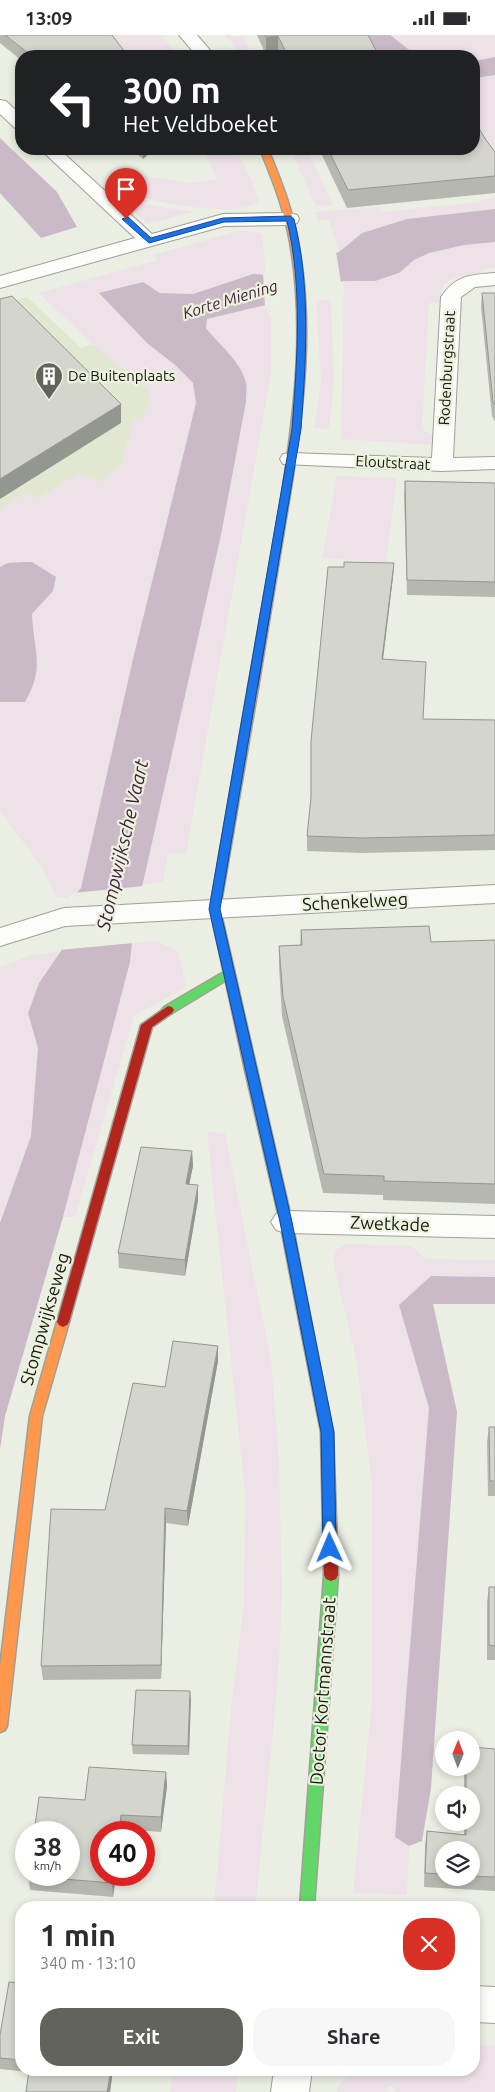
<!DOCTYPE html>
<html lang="en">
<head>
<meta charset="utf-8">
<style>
  :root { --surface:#fff; --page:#f7f7f7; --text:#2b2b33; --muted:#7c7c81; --accent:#62645b }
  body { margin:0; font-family:Ubuntu,sans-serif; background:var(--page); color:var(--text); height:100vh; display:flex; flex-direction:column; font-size:19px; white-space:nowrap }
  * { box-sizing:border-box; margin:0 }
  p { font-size:16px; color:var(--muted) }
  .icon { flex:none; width:28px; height:28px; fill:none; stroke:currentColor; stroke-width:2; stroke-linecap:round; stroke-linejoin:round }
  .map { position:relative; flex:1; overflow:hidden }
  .sheet { position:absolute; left:15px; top:1866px; width:465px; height:175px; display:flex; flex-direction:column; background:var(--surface); border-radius:20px; box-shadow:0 2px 8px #0003 }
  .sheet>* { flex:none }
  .guide { position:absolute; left:15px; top:15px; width:465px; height:105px; border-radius:20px; box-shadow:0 2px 8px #0003; background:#202124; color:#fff; overflow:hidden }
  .needle { width:32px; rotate:1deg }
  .tools { position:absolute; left:435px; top:1696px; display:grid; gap:10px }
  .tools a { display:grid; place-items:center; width:45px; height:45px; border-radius:50%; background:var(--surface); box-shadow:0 2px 8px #0003; font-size:25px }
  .speed { position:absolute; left:15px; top:1786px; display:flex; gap:10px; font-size:25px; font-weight:700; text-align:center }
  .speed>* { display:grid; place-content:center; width:65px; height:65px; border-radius:50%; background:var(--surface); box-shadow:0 2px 8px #0003; line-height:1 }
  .speed small { font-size:12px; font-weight:400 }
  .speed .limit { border:8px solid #d22; background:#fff; color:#111 }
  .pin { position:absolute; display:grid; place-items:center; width:42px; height:42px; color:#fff; margin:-51px -21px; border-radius:50% 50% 50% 0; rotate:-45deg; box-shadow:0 0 5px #0007 }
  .pin .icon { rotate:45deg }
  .me { position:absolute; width:55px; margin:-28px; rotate:359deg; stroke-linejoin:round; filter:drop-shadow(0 0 4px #0008) }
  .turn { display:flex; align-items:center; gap:18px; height:105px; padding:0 25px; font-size:22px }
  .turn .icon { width:65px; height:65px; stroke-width:2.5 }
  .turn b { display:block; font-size:35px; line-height:42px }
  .round { display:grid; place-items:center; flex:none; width:52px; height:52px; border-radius:20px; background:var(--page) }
  .overview { display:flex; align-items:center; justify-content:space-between; height:85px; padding:0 25px }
  h1 { font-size:30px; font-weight:700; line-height:38px }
  .button { display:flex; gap:10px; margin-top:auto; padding:10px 25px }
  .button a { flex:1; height:58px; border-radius:20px; background:var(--accent); color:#fff; font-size:20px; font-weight:700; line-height:58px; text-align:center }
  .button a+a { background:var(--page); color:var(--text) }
  .status { display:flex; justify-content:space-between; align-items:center; height:35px; padding:0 25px; background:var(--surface); direction:ltr }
  .status svg { height:14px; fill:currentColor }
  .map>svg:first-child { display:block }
  .built { fill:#e2e7d2 }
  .green { fill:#eee2e9 }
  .water { fill:#cab9c6 }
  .pier { fill:#ebeee2 }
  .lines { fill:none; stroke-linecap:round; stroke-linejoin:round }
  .street-casing { stroke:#9fa098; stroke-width:2 }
  .fast-casing { stroke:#9fa098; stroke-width:3 }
  .slow-casing { stroke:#9fa098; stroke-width:3 }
  .jam-casing { stroke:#9fa098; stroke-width:3 }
  .street { fill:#fcfcfb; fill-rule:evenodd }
  .fast { fill:#63d668; fill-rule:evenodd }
  .slow { fill:#ff974d; fill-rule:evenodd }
  .jam { fill:#b3261e; fill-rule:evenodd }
  .wall { fill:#b6b8b0; fill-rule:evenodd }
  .shaded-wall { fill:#949690 }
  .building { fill:#d4d6cd; stroke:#949690 }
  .route { fill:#1a73e8; stroke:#114b97 }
  .labels { text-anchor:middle; stroke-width:4.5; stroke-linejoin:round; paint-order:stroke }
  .far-street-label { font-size:15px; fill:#181a13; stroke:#edf2de }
  .far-poi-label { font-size:15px; fill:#181a13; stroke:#edf2de; text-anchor:start }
  .far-water-label { font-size:16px; font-style:italic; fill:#401d3f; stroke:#edf2de }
  .street-label { font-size:18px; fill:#181a13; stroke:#edf2de }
  .water-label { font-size:19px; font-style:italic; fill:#401d3f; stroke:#edf2de }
</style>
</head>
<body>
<div class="status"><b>13:09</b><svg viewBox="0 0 49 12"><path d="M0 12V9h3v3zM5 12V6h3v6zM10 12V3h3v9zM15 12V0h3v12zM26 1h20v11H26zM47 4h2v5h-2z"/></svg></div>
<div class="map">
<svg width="495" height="2057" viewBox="0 0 495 2057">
  <rect width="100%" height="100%" fill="#ebeee2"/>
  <!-- built -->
  <path class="built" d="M27,262L81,313L124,299L180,354L174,413L0,513V270Z"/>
  <!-- green -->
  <path class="green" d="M104,0H161L180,21H120Z
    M225,0H231L232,2L243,1L252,19L263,18L265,21H244Z
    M374,0H495V139L474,105V21H401Z
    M202,114H236L252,146L259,166C233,186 151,164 119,159L118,157L137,140L191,148L217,144Z
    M290,114H316L318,119L310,121L333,170L316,171Z
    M495,162V174L406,184L362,198L339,217L329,185L318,186L315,177L379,172L382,177L478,167Z
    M123,166L194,177L147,189Z
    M238,196H253L262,199L266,240L253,239L193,259L160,258L143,247L99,258L148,309L174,329L193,348L196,368L133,624L81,853L71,864L56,861L42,832L0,776V667H25L37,618L32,579L40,572L9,528L0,532V475L27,457L39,463L79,438L99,447L121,431L134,383L141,385L150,365L148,354L92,309L39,258L157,225L153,220Z
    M495,207V233L482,235L480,239C460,241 438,241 441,267L429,268L422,394L434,401L433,410L341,404L344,246C362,246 384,248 400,237C410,229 417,221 429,218C450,211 473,209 495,207Z
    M331,265L334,347L329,394L314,393L321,346L316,266Z
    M266,270L271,284V339L186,819L168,818L163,847L142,849L221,500L246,367L206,293L207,284Z
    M337,441L397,443L386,527L322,523Z
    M156,906L178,916L186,952L134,981L75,1182H63L130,927L132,908Z
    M61,916L39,947L28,977L38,1013L31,1101L0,1188V932L29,921Z
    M207,1097L225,1098L271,1325L279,1421L282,1556L280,1610L275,1678L256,1867L253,1872H214L231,1674L244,1568L245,1458Z
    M346,1209L411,1211L426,1224L495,1225V1242L432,1241L399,1270L429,1373L396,1802L409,1811L407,1860L353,1858L372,1664V1451L356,1323L333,1227L336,1215Z
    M474,2010L495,2011V2057H397L391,2050L383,2057H337L338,2051L354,2035H474Z
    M173,2035H238L236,2057H170Z"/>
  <!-- water -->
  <path class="water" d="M342,0H390L417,21H369Z
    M495,22V40L474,43V26Z
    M0,103L57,157L77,192L41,203L0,158Z
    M495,174V207L464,210L429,218L414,225L399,238L375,246H344L266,270L207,284L206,293C219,310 241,326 246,348C247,353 246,361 246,367L221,500L134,888L130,927L63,1182L5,1381L0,1414V1188L31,1101L38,1013L28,978L39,948L61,916L71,864L81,853L133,624L196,368L193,348L174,329L148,309L99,258L143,247L160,258L193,259L253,239L266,240L339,217L362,198L407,184Z
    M23,527H32L56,542L53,556L32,579C34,617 45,632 25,667H0V532L8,528Z
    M431,1241L495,1242V1269H433L457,1377L431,1753L422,1806L409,1811L395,1802L429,1373L399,1270Z"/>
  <!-- pier -->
  <path class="pier" d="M336,216L341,248L265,272L263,238Z
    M144,851L134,908L59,915L62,889L69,862L73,858Z"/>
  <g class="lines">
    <!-- street casing -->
    <g class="street-casing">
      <path id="street" d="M179,0H197L215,21H197Z
        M0,65L6,66L21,80V94L15,93L0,79Z
        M40,114H59L152,199L223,179L290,178L297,180L299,184L297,188L290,190L224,191L0,253V241L135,203Z
        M495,238V250L475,252L461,262L453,423L495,422V434L442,436L283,429L280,424L283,419L291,418L432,423L441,262C456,240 470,240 495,238Z
        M495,850V868L65,891L0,911V893L64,873Z
        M286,1176L495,1181V1203L286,1198L276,1195L271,1187L276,1179Z
        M474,1951L495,1952V1988L474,1987Z
        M274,2035H312L309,2057H271Z"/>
    </g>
    <!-- fast casing -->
    <g class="fast-casing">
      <path id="fast" d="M229,934L233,935L234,938L233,941L172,978H164L162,975L164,972Z
        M251,1031L257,1035L292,1187L308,1270L306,1273H298L296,1270L280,1187L245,1035Z
        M331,1534L336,1536L338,1540L314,1872H300L324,1540L326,1536Z"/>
    </g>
    <!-- slow casing -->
    <g class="slow-casing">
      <path id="slow" d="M260,114H268C279,141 290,168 296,197C315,283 304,373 290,459L286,462L282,459C295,373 306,284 288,197C282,168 271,141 260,114Z
        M253,650L258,653L220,874L257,1035L251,1039L245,1035L210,874L248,653Z
        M63,1282L67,1284L69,1287L42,1381L7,1691L5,1695L0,1697V1632L30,1381L57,1287L59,1284Z"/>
    </g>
    <!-- jam casing -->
    <g class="jam-casing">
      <path id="jam" d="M286,456L290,459L258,653L253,656L248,653L282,459Z
        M168,971L172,972L174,975L172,978L152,992L69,1287L67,1290L63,1292L59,1290L57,1287L141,990Z
        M302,1265L306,1267L308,1270L333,1397L338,1540L336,1544L331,1546L326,1544L324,1540L321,1397L296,1270L298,1267Z"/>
    </g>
    <!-- street -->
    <use href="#street" class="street"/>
    <!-- fast -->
    <use href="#fast" class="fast"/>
    <!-- slow -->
    <use href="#slow" class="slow"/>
    <!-- jam -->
    <use href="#jam" class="jam"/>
  </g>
  <!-- wall -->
  <path class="wall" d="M0,0H112L128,21H21V25L0,8Z
    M257,0H368L379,21H279L278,18L266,20Z
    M486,105L495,117V158L347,173L319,114H474Z
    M131,114H152V116L143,124Z
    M482,258H495V387L492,381L481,272Z
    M405,446L495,448V562L407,560L404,461Z
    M394,528L393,542L383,625L423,684L495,685V815L361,818L307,816V801L344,532Z
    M301,895L431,907L495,905V1169L383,1165V1160L323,1158L282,981L279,931V911L300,910Z
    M192,1116L193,1131L189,1149L198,1165L185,1241L119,1233L118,1218Z
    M218,1311V1326L188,1491L166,1488L161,1644L43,1645L41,1631L105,1475L165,1352Z
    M489,1392H495V1461H488L487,1407Z
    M489,1552H495V1625H487V1567Z
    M190,1656L189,1720L133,1719L132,1710Z
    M495,1714V1856L424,1852L425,1810L427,1796L464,1800V1788H471V1760H464V1732H471ZM444,1815H471V1842H444Z
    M166,1737L167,1751L161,1797L122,1794L101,1840H116L113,1862L30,1855L28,1840L85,1765Z
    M21,1948V2035H113L110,2057H26L29,2037L0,2034V2000Z"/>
  <!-- shaded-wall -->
  <path class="shaded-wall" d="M278,1V18L266,20V2Z
    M143,114H152V116L143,124Z
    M121,369V388L0,464V444Z
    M394,528L393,542L381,639L382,624Z
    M192,1116L193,1131L186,1165V1149Z
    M198,1150V1165L185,1241V1225Z
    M218,1311V1326L188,1491L187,1476Z
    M165,1473L166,1488L161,1644V1630Z
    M190,1656L191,1665L189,1720L188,1711Z
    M166,1737L167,1751L161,1797V1782Z
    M121,1780L122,1794L121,1798H119Z
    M113,1840H116L113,1862L112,1848Z
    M111,2035H113L110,2057H107Z"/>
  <!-- building -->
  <path class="building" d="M5,0H112L128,21H32Z
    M265,0H368L379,21H288L278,1L266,2Z
    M474,85L486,105L495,117V141L348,155L328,114H474Z
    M482,258H495V370L493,367Z
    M12,261L121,369L0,444V264Z
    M405,446L495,448V547L407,545Z
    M344,527L394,528L382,624L426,627L423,684L495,685V800L362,803L307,801L311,762V706L328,532H344Z
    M429,891L431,907L495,905V1149L384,1146V1141L324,1139L283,962L279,911L302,910L301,895Z
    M141,1112L192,1116L186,1149L198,1150L185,1225L118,1218Z
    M173,1306L218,1311L187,1476L165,1473L161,1630L41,1631L51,1474L105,1475L133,1348L165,1352Z
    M489,1392H495V1446H490Z
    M489,1552H495V1611L489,1610Z
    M136,1655L190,1656L188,1711L132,1710Z
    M471,1712L495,1714V1842L471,1841V1815H444V1839L425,1838L427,1796L466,1800V1788H471V1760H466V1732H471Z
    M89,1732L166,1737L161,1782L121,1780L119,1798H101V1840H113L112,1848L28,1841V1840H69V1798H34L39,1762L85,1765Z
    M9,1947L21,1948V2025L0,2023V2000Z
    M29,2035H111L107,2057H26Z"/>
  <!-- route -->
  <path class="route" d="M290,181L294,184C311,252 306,324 301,394L220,874L292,1187L334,1397L336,1513L334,1517L330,1519L325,1517L323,1513L321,1397L280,1187L209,874L292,394C297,327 303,252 287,186L224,187L149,208L122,184L128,182L151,203L223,183Z"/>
  <!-- icons -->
  <defs>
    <g id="building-pin" transform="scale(1.4375)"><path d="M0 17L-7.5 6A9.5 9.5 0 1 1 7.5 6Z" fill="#62645b" stroke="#edf2de"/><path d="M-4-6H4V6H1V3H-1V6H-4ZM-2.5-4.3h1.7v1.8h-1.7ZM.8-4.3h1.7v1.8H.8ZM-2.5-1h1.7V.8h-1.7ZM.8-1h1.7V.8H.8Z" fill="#fff"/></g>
  </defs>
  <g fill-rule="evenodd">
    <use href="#building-pin" x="49" y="341"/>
  </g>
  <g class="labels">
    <!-- far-street labels -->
    <g class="far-street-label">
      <text transform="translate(447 333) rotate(-87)" y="5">Rodenburgstraat</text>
      <text transform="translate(393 428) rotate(3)" y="5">Eloutstraat</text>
    </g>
    <!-- far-poi labels -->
    <g class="far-poi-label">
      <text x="68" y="346">De Buitenplaats</text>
    </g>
    <!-- far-water labels -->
    <g class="far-water-label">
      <text transform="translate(230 264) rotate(-17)" y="6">Korte Miening</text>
    </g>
    <!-- street labels -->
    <g class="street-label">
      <text transform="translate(355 867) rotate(-3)" y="6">Schenkelweg</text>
      <text transform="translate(390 1189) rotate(2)" y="6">Zwetkade</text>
      <text transform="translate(45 1284) rotate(-74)" y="6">Stompwijkseweg</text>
      <text transform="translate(323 1656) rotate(-86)" y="6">Doctor Kortmannstraat</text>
    </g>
    <!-- water labels -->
    <g class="water-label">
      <text transform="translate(122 810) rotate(-77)" y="7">Stompwijksche Vaart</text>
    </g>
  </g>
</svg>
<div class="tools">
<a><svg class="needle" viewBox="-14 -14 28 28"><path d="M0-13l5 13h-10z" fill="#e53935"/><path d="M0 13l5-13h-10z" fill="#7c7c81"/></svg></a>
<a><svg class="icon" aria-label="sound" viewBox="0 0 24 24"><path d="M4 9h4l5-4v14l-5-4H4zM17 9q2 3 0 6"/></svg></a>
<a><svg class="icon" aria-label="layers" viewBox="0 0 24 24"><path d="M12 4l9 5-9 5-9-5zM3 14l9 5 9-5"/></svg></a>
</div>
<div class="speed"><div>38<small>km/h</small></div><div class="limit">40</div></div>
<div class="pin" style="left:126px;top:184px;background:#d93025"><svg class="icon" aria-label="arrive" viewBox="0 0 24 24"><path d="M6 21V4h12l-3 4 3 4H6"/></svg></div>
<svg class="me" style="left:330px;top:1513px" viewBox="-20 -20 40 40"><path d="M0-17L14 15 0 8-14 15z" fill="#1a73e8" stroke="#fff" stroke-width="4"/></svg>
<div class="guide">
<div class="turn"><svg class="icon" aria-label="left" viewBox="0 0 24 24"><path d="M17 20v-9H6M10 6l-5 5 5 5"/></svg><div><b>300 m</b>Het Veldboeket</div></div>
</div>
<section class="sheet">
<div class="overview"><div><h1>1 min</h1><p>340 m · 13:10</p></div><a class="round" style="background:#d93025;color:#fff"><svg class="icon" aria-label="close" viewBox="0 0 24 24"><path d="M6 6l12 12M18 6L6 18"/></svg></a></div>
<div class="button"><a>Exit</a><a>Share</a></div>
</section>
</div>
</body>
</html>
